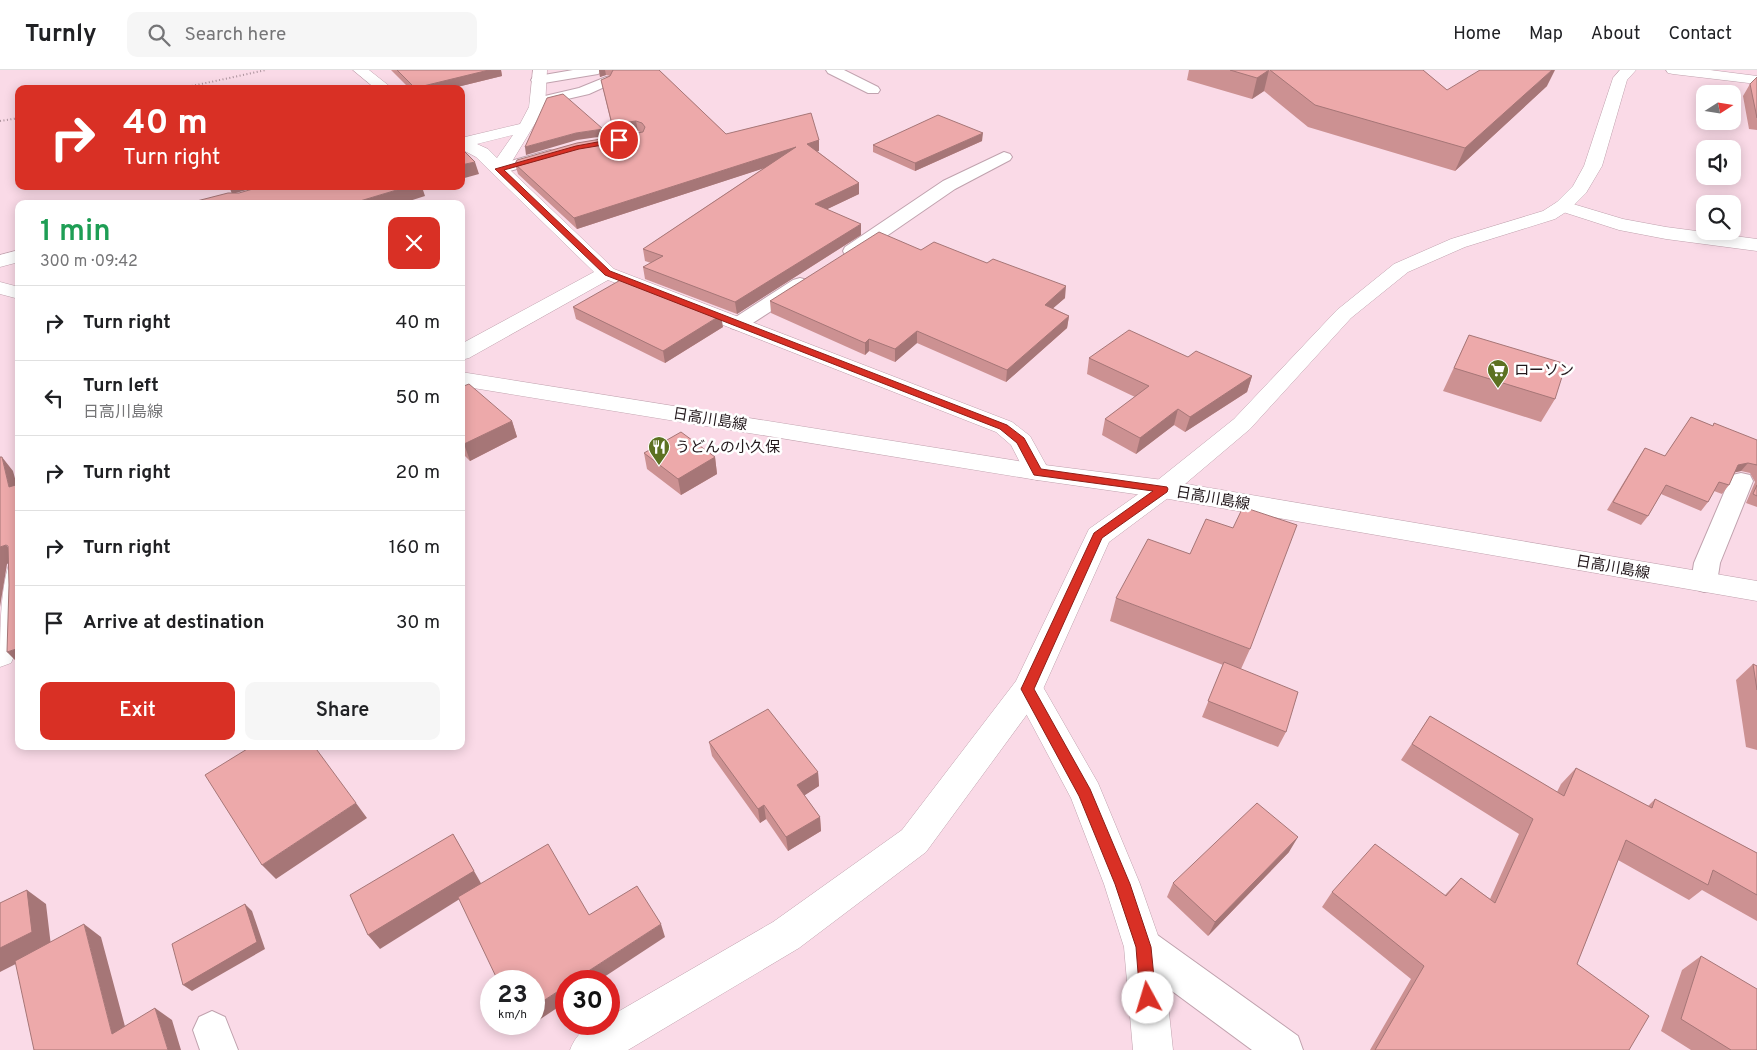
<!DOCTYPE html>
<html lang="en">
<head>
<meta charset="utf-8">
<style>
  :root { --surface:#fff; --page:#f6f6f6; --text:#202124; --muted:#757577; --line:#e0e0e0; --accent:#d93025 }
  body { margin:0; font-family:Overpass,"Noto Sans JP",sans-serif; background:var(--page); color:var(--text); height:100vh; display:flex; flex-direction:column; font-size:19px; white-space:nowrap }
  * { box-sizing:border-box; margin:0 }
  p { font-size:16px; color:var(--muted) }
  .icon { flex:none; width:28px; height:28px; fill:none; stroke:currentColor; stroke-width:2; stroke-linecap:round; stroke-linejoin:round }
  .map { position:relative; flex:1; overflow:hidden }
  .side { position:absolute; left:15px; top:130px; width:450px; height:550px; display:flex; flex-direction:column; background:var(--surface); border-radius:10px; box-shadow:0 2px 12px #0003 }
  .side>* { flex:none }
  .banner { position:absolute; left:15px; top:15px; width:450px; height:105px; border-radius:10px; box-shadow:0 2px 12px #0003; background:#d93025; color:#fff; overflow:hidden }
  .needle { width:32px; rotate:78deg }
  .controls { position:absolute; left:1696px; top:15px; display:grid; gap:10px }
  .controls a { display:grid; place-items:center; width:45px; height:45px; border-radius:10px; background:var(--surface); box-shadow:0 2px 12px #0003; font-size:25px }
  .speed { position:absolute; left:480px; top:900px; display:flex; gap:10px; font-size:25px; font-weight:700; text-align:center }
  .speed>* { display:grid; place-content:center; width:65px; height:65px; border-radius:50%; background:var(--surface); box-shadow:0 2px 12px #0003; line-height:1 }
  .speed small { font-size:12px; font-weight:400 }
  .speed .limit { border:8px solid #d22; background:#fff; color:#111 }
  .pin { position:absolute; display:grid; place-items:center; width:42px; height:42px; color:#fff; margin:-21px; border:2px solid #fff; border-radius:50%; box-shadow:0 1px 5px #0007 }
  .me { position:absolute; width:55px; margin:-28px; rotate:354deg; stroke-linejoin:round; filter:drop-shadow(0 0 4px #0008) }
  .turn { display:flex; align-items:center; gap:18px; height:105px; padding:0 25px; font-size:22px }
  .turn .icon { width:65px; height:65px; stroke-width:2.5 }
  .turn b { display:block; font-size:35px; line-height:42px }
  .round { display:grid; place-items:center; flex:none; width:52px; height:52px; border-radius:10px; background:var(--page) }
  .overview { display:flex; align-items:center; justify-content:space-between; height:85px; padding:0 25px }
  h1 { font-size:30px; font-weight:600; line-height:38px; color:#1e9e55 }
  .button { display:flex; gap:10px; margin-top:auto; padding:10px 25px }
  .button a { flex:1; height:58px; border-radius:10px; background:var(--accent); color:#fff; font-size:20px; font-weight:600; line-height:58px; text-align:center }
  .button a+a { background:var(--page); color:var(--text) }
  ul { padding:0; list-style:none }
  li { display:flex; align-items:center; gap:15px; height:75px; padding:0 25px; border-top:1px solid var(--line) }
  li div { flex:1 }
  li b { display:block; font-size:19px }
  li em { font-style:normal }
  header { display:flex; align-items:center; gap:30px; box-sizing:border-box; height:70px; padding:0 25px; background:var(--surface); border-bottom:1px solid var(--line) }
  header strong { font-size:24px }
  nav { display:flex; gap:28px; margin-inline-start:auto; font-size:18px }
  .search { width:350px; height:45px; background:var(--page); display:flex; align-items:center; gap:12px; box-sizing:border-box; padding:0 18px; border-radius:10px; color:var(--muted); font-size:19px }
  .map>svg:first-child { display:block }
  .lines { fill:none; stroke-linecap:round; stroke-linejoin:round }
  .service-casing { stroke:#c0a2ae; stroke-width:2 }
  .minor-casing { stroke:#c0a2ae; stroke-width:1 }
  .tertiary-casing { stroke:#c0a2ae; stroke-width:1 }
  .primary-casing { stroke:#c0a2ae; stroke-width:1 }
  .path { stroke:#ab929c; stroke-width:2; stroke-dasharray:1 2.5; stroke-linecap:butt }
  .service { fill:#fff; fill-rule:evenodd }
  .minor { fill:#fff; fill-rule:evenodd }
  .tertiary { fill:#fff; fill-rule:evenodd }
  .primary { fill:#fff; fill-rule:evenodd }
  .wall { fill:#cc9192 }
  .shaded-wall { fill:#a67677 }
  .building { fill:#eda9aa; stroke:#a67677 }
  .route { fill:#d93025; stroke:#8d1f18 }
  .labels { text-anchor:middle; stroke-width:5; stroke-linejoin:round; paint-order:stroke }
  .poi-label { font-size:15px; fill:#23181c; stroke:#fff; text-anchor:start }
  .street-label { font-size:15px; fill:#23181c; stroke:#fff }
</style>
</head>
<body>
<header>
<strong>Turnly</strong>
<div class="search"><svg class="icon" aria-label="search" viewBox="0 0 24 24"><circle cx="10" cy="10" r="6"/><path d="M15 15l6 6"/></svg>Search here</div>
<nav><a>Home</a><a>Map</a><a>About</a><a>Contact</a></nav>
</header>
<div class="map">
<svg width="1757" height="980" viewBox="0 0 1757 980">
  <rect width="100%" height="100%" fill="#fadae7"/>
  <g class="lines">
    <!-- service casing -->
    <g class="service-casing">
      <path id="service" d="M573,0H605L598,4L538,14L533,13L531,10L533,7L538,6Z
        M826,0H844L878,17L880,20L878,23H868L828,3Z
        M606,7L611,8L613,11L611,14L589,24L537,36L532,35L530,32L532,29L579,18Z
        M550,80L556,82L558,85L556,88L499,104L493,102L491,99L493,96Z
        M1004,82L1010,84L1012,87L1010,90L955,119L859,185L852,187L845,185L843,181L845,177L943,111Z
        M800,208L807,210L810,214L807,218L745,258L738,260L731,258L728,254L731,250L793,210Z
        M1741,403L1750,405L1753,411L1720,493L1717,512L1713,519L1704,522L1695,519L1691,512L1694,493L1729,411L1732,405Z
        M1143,859L1156,864L1298,966L1303,980H1252L1130,890L1125,877L1130,864Z
        M212,941L225,947L238,980H200L193,960L199,947Z"/>
    </g>
    <!-- minor casing -->
    <g class="minor-casing">
      <path id="minor" d="M353,0H369L393,19H376Z
        M533,0H547L545,37L508,98L614,199L1012,352L1030,366L1050,402L1046,408L1037,410L1028,408L1011,375L996,362L608,210L469,288L461,290V274L594,202L476,87L461,79V68L520,54L529,37ZM513,65L497,88L488,79L477,74Z
        M1563,131L1623,149L1666,157L1757,169V181L1666,169L1619,160L1557,140L1554,136L1557,132Z
        M19,180V192L0,197V185Z
        M19,491C19,522 25,566 11,593L0,597C0,566 0,521 9,494Z
        M1028,606L1039,610L1098,713L1140,814L1162,877L1173,980H1133L1124,877L1104,814L1071,728L1013,619L1017,610Z"/>
    </g>
    <!-- tertiary casing -->
    <g class="tertiary-casing">
      <path id="tertiary" d="M1620,0H1636L1627,10L1602,96L1586,123L1569,140L1555,149L1465,177L1408,202L1351,248L1250,359L1172,425L1109,472L1039,628L926,782L799,878L628,980H570C577,962 588,954 609,954V947L773,852L902,760L1016,611L1089,459L1154,413L1234,349L1337,240L1394,194L1451,169L1543,141L1557,132L1573,116L1584,96L1613,8Z
        M1666,0H1710L1757,6V14L1673,4L1668,3Z"/>
    </g>
    <!-- primary casing -->
    <g class="primary-casing">
      <path id="primary" d="M0,212L19,217V229L0,224Z
        M461,302L1037,394L1163,410L1757,511V531L1163,428L1037,410L461,316Z"/>
    </g>
    <!-- path -->
    <path class="path" d="M178,19L266,0
      M0,51L19,48"/>
    <!-- service -->
    <use href="#service" class="service"/>
    <!-- minor -->
    <use href="#minor" class="minor"/>
    <!-- tertiary -->
    <use href="#tertiary" class="tertiary"/>
    <!-- primary -->
    <use href="#primary" class="primary"/>
  </g>
  <!-- wall -->
  <path class="wall" d="M391,0H501L502,6L449,19H410Z
    M599,0H659L726,64L819,70V81H817L859,113V124L827,139L861,165L737,244L645,209L643,197L651,193L645,191L643,179L764,98L577,159L518,104L515,94L640,62L638,61L614,65L601,10L610,6L606,5L600,7Z
    M1189,0H1423L1447,20L1547,16L1455,101L1308,57L1264,21L1252,29L1187,10Z
    M1757,7V60L1749,59L1743,26L1750,14Z
    M982,71L915,101L873,82V75Z
    M921,180L987,193L1065,228L1053,238L1069,246L1067,258L1006,312L917,273L895,292L869,281L865,285L771,243L770,231Z
    M573,237L723,257L665,293L576,249Z
    M1469,265L1555,329L1541,352L1443,321Z
    M1188,287L1252,306L1247,322L1185,362L1174,355L1136,384L1102,365L1105,349L1135,327L1087,304L1089,288Z
    M461,317L512,351L517,367L470,391L461,382Z
    M1691,347L1712,356L1757,370V437L1746,433L1755,412L1750,403L1741,401L1735,402L1729,415L1722,424L1714,421L1708,432L1701,441L1661,424L1648,446L1641,455L1607,440L1639,387L1645,378L1665,386Z
    M644,383L715,387L717,404L681,425L647,399Z
    M1116,528L1250,579L1241,599L1286,662L1278,677L1202,647L1223,595L1110,551Z
    M1753,594L1757,596V680L1746,677L1736,610Z
    M1430,646L1557,722L1561,714L1576,698L1648,736L1655,729L1757,783V851L1702,820L1689,830L1618,790L1577,894L1629,980H1370L1411,909L1322,837L1332,822L1445,825L1461,808L1490,829L1519,764L1401,690Z
    M709,672L818,702L819,716L804,725L820,747L821,761L788,781L766,749L760,753L712,686Z
    M1289,782L1208,866L1167,827L1173,813Z
    M1701,886L1757,980H1691L1661,961L1682,900Z"/>
  <!-- shaded-wall -->
  <path class="shaded-wall" d="M489,0H501L502,6L449,19L415,18Z
    M599,0H605L606,5L600,7Z
    M1269,0L1264,21L1252,29L1257,8Z
    M1552,0H1555L1547,16L1455,101L1465,78Z
    M636,51L638,61L614,65L612,54Z
    M603,59L605,66L577,70L526,85L525,77L576,63Z
    M983,63L982,71L915,101V93Z
    M819,70V81L808,84L807,74Z
    M796,77V88L577,159L574,148Z
    M475,92L479,104L461,109V95Z
    M859,113V124L815,145V134Z
    M229,116H262L232,124Z
    M410,116H436L423,120L425,126L400,134H350Z
    M861,154V165L737,244L735,232Z
    M1066,216L1065,228L1043,247L1045,235Z
    M721,245L723,257L665,293L663,281Z
    M1069,246L1067,258L1006,312L1007,300Z
    M917,261V273L895,292V279Z
    M869,269V281L865,285V273Z
    M1252,306L1247,322L1185,362L1190,347Z
    M1178,339L1174,355L1136,384L1140,368Z
    M512,351L517,367L470,391L464,374Z
    M2,387L13,401L19,423L9,417Z
    M715,387L717,404L681,425L678,409Z
    M1748,393L1741,401L1732,403L1738,395Z
    M6,475L18,489L7,494L0,537V477Z
    M19,578V594L7,582Z
    M818,702L819,716L799,729L797,715Z
    M356,733L367,748L276,809L262,795Z
    M764,735L766,749L760,753L758,739Z
    M820,747L821,761L788,781L786,767Z
    M453,764L482,815L380,879L368,865Z
    M1298,767L1289,782L1208,866L1215,852Z
    M27,820L46,834L51,876L0,902V878Z
    M245,834L252,841L265,879L192,921L183,915Z
    M84,854L101,867L130,975L112,964Z
    M661,854L665,867L598,911H573Z
    M566,916V932L524,960L519,954H534V937Z
    M155,938L172,950L181,980H168Z"/>
  <!-- building -->
  <path class="building" d="M397,0H489L415,18Z
    M613,0H659L726,64L811,43L819,70L807,74L859,113L815,134L861,154L735,232L643,197L663,186L643,179L796,77L574,148L515,94L517,90L577,73L643,62L645,57L642,53L636,51L612,54L601,10L610,6Z
    M1230,0H1269L1257,8Z
    M1270,0H1423L1447,20L1480,0H1552L1465,78L1315,35Z
    M1757,7V48L1750,14Z
    M563,24L603,59L576,63L525,77L547,28Z
    M938,45L983,63L915,93L873,75Z
    M461,78L475,92L461,95Z
    M263,116H410L350,134H190L189,133L228,123H239Z
    M879,162L921,180L934,172L987,193L993,189L1066,216L1045,235L1069,246L1007,300L917,261L895,279L869,269L865,273L770,231Z
    M624,208L721,245L663,281L573,237Z
    M1129,260L1188,287L1196,281L1252,306L1190,347L1178,339L1140,368L1105,349L1149,316L1089,288Z
    M1469,265L1566,294L1555,329L1454,298Z
    M469,314L512,351L464,374L461,372V317Z
    M1691,347L1713,356L1714,353L1757,370V395L1748,393L1738,395L1729,415L1719,412L1708,432L1666,415L1648,446L1613,432L1645,378L1665,386Z
    M681,362L715,387L678,409L644,383Z
    M0,387H2L9,417L19,414V578L7,582L9,515L8,476L6,475L0,477Z
    M1757,415V426L1753,424Z
    M1243,437L1297,455L1250,579L1116,528L1148,469L1190,484L1206,449L1233,458Z
    M1224,592L1298,622L1286,662L1208,631Z
    M1753,594L1757,596V620Z
    M768,639L818,702L797,715L820,747L786,767L764,735L758,739L709,672Z
    M1430,646L1564,726L1576,698L1652,738L1655,729L1757,783V825L1713,800L1708,815L1626,770L1577,894L1649,946L1629,980H1375L1424,896L1332,822L1375,774L1446,826L1461,808L1495,833L1533,749L1412,674Z
    M252,676H314L356,733L262,795L205,705Z
    M1257,733L1298,767L1215,852L1173,813Z
    M453,764L474,801L368,865L350,825Z
    M548,774L589,845L637,816L661,854L573,911H566V916L534,937V911H498L458,827Z
    M27,820L32,862L0,878V833Z
    M245,834L257,872L183,915L172,874Z
    M84,854L112,964L155,938L168,980H34L15,891Z
    M1701,886L1757,919V980H1731L1681,949Z"/>
  <!-- route -->
  <path class="route" d="M619,68L621,69V72L579,79L504,100L610,201L1007,355L1024,368L1041,399L1167,417L1168,419L1167,422L1102,468L1034,619L1090,719L1130,814L1151,877L1156,928L1154,934L1148,937L1143,934L1140,928L1136,877L1115,814L1079,726L1021,619L1094,463L1153,421L1034,405L1017,373L1000,359L605,205L495,99L576,76Z"/>
  <!-- icons -->
  <defs>
    <g id="supermarket-pin" transform="scale(1.125)"><path d="M0 17L-7.5 6A9.5 9.5 0 1 1 7.5 6Z" fill="#5c7121" stroke="#fff"/><path d="M-6-5.5h2.5l.6 2H6L4.5 2H-2.5L-4.4-4H-6ZM-1.5 3.2a1.3 1.3 0 1 0 .1 0ZM3 3.2a1.3 1.3 0 1 0 .1 0Z" fill="#fff"/></g>
    <g id="restaurant-pin" transform="scale(1.125)"><path d="M0 17L-7.5 6A9.5 9.5 0 1 1 7.5 6Z" fill="#5c7121" stroke="#fff"/><path d="M-5-6h1v4h1v-4h1v4h1v-4h1v5L-1.5 .5V6h-2V.5L-5-1ZM5-6V6H3V1.5H1.5Q1.5-4 5-6Z" fill="#fff"/></g>
  </defs>
  <g fill-rule="evenodd">
    <use href="#supermarket-pin" x="1498" y="300"/>
    <use href="#restaurant-pin" x="659" y="377"/>
  </g>
  <g class="labels">
    <!-- poi labels -->
    <g class="poi-label">
      <text x="1514" y="305">ローソン</text>
      <text x="675" y="382">うどんの小久保</text>
    </g>
    <!-- street labels -->
    <g class="street-label">
      <text transform="translate(710 349) rotate(9)" y="5">日高川島線</text>
      <text transform="translate(1213 428) rotate(10)" y="5">日高川島線</text>
      <text transform="translate(1613 497) rotate(10)" y="5">日高川島線</text>
    </g>
  </g>
</svg>
<div class="controls">
<a><svg class="needle" viewBox="-14 -14 28 28"><path d="M0-13l5 13h-10z" fill="#e53935"/><path d="M0 13l5-13h-10z" fill="#757577"/></svg></a>
<a><svg class="icon" aria-label="sound" viewBox="0 0 24 24"><path d="M4 9h4l5-4v14l-5-4H4zM17 9q2 3 0 6"/></svg></a>
<a><svg class="icon" aria-label="search" viewBox="0 0 24 24"><circle cx="10" cy="10" r="6"/><path d="M15 15l6 6"/></svg></a>
</div>
<div class="speed"><div>23<small>km/h</small></div><div class="limit">30</div></div>
<div class="pin" style="left:619px;top:70px;background:#d93025"><svg class="icon" aria-label="arrive" viewBox="0 0 24 24"><path d="M6 21V4h12l-3 4 3 4H6"/></svg></div>
<svg class="me" style="left:1148px;top:928px" viewBox="-20 -20 40 40"><circle r="19" fill="#fff"/><path d="M0-13L10 11 0 6-10 11z" fill="#d93025"/></svg>
<div class="banner">
<div class="turn"><svg class="icon" aria-label="right" viewBox="0 0 24 24"><path d="M7 20v-9h11M14 6l5 5-5 5"/></svg><div><b>40 m</b>Turn right</div></div>
</div>
<section class="side">
<div class="overview"><div><h1>1 min</h1><p>300 m · 09:42</p></div><a class="round" style="background:#d93025;color:#fff"><svg class="icon" aria-label="close" viewBox="0 0 24 24"><path d="M6 6l12 12M18 6L6 18"/></svg></a></div>
<ul>
<li><svg class="icon" aria-label="right" viewBox="0 0 24 24"><path d="M7 20v-9h11M14 6l5 5-5 5"/></svg><div><b>Turn right</b></div><em>40 m</em></li>
<li><svg class="icon" aria-label="left" viewBox="0 0 24 24"><path d="M17 20v-9H6M10 6l-5 5 5 5"/></svg><div><b>Turn left</b><p>日高川島線</p></div><em>50 m</em></li>
<li><svg class="icon" aria-label="right" viewBox="0 0 24 24"><path d="M7 20v-9h11M14 6l5 5-5 5"/></svg><div><b>Turn right</b></div><em>20 m</em></li>
<li><svg class="icon" aria-label="right" viewBox="0 0 24 24"><path d="M7 20v-9h11M14 6l5 5-5 5"/></svg><div><b>Turn right</b></div><em>160 m</em></li>
<li><svg class="icon" aria-label="arrive" viewBox="0 0 24 24"><path d="M6 21V4h12l-3 4 3 4H6"/></svg><div><b>Arrive at destination</b></div><em>30 m</em></li>
</ul>
<div class="button"><a>Exit</a><a>Share</a></div>
</section>
</div>
</body>
</html>
